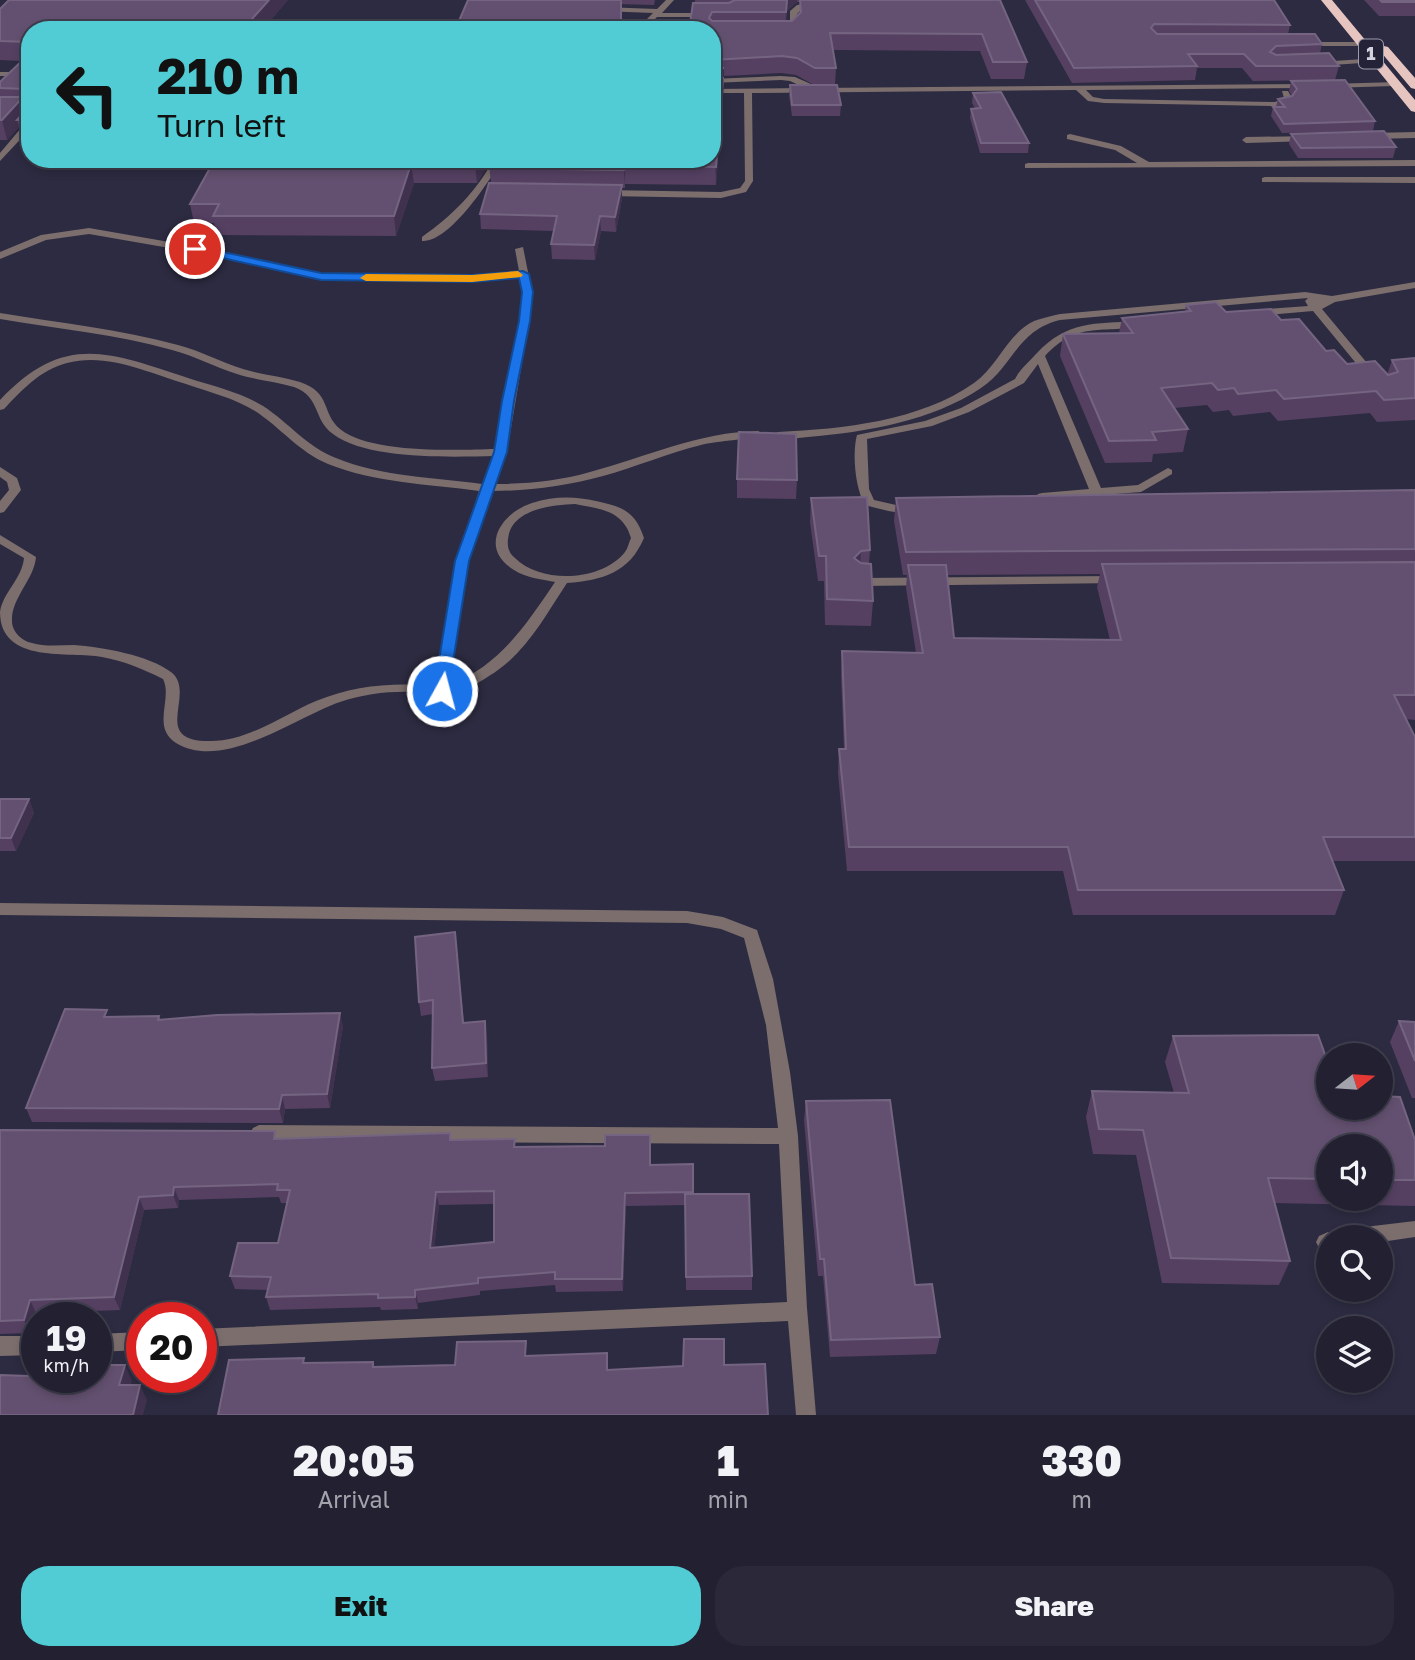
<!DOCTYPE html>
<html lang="en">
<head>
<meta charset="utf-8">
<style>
  :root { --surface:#222031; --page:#2a2839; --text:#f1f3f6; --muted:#a2a3ab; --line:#3f3e4d; --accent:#51ccd5 }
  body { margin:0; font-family:"Golos Text",sans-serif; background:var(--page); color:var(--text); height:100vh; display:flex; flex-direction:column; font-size:26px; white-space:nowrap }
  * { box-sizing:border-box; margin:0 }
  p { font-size:23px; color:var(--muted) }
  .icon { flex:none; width:38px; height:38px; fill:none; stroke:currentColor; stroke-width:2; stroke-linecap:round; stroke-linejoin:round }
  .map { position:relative; height:1415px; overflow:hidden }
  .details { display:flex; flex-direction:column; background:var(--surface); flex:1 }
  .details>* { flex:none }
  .top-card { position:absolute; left:21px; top:21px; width:700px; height:147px; border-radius:28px; box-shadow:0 4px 10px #0003,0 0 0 2px var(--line); background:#51ccd5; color:#111; overflow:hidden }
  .needle { width:46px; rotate:73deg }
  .fabs { position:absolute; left:1316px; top:1043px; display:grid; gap:14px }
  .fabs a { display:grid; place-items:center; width:77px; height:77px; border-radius:50%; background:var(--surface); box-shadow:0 4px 10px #0003,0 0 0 2px var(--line); font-size:35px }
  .speed { position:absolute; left:21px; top:1302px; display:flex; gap:14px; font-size:35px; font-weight:700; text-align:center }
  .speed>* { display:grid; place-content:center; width:91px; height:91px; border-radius:50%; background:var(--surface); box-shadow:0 4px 10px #0003,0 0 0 2px var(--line); line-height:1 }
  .speed small { font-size:18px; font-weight:400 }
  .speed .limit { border:10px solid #d22; background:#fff; color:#111 }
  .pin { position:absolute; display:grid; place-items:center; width:60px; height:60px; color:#fff; margin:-30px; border:4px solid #fff; border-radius:50%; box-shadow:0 2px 7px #0007 }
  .me { position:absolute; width:77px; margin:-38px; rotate:7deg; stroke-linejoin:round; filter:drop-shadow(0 0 5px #0008) }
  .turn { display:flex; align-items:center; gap:24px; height:147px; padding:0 21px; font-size:32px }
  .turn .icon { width:91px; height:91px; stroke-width:2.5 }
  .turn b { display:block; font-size:49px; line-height:60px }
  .eta { display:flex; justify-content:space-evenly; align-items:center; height:119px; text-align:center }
  .eta b { font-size:42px; font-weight:800; line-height:49px }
  .cta { display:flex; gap:14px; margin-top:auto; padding:14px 21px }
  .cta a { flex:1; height:80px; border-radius:28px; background:var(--accent); color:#111; font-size:28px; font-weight:800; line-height:80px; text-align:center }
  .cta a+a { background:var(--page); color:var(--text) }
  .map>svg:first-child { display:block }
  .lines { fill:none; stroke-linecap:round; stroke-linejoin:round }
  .lane { fill:#7b6e6c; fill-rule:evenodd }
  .street { fill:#7b6e6c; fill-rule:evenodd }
  .highway { fill:#e6c5c1; fill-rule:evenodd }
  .wall { fill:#554062; fill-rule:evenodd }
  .shaded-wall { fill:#40314f }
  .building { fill:#635070; stroke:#746481; stroke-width:2; fill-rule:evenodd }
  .route { fill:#1a73e8; stroke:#114b97; stroke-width:2 }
  .slow { fill:#f59e0b }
  .labels { text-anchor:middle; stroke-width:6; stroke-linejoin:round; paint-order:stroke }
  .shield { fill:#232236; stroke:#9d9cac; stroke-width:2 }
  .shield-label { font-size:18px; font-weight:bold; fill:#d1d1df }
</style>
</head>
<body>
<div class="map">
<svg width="1415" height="1415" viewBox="0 0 1415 1415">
  <rect width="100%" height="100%" fill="#2d2b41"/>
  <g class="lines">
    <!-- lane -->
    <path class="lane" d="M818,2L821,6L802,9L797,14V31L782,35V31L790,28V11L797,5Z
      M1379,58L1380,60L1376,62L1318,66L1314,64L1318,62Z
      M0,72H30V76H0Z
      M781,76L795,77L813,85L814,88L1308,84L1312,86L1308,88L1086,90L1093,97L1104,99L1275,102L1284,98L1282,91H1288L1292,98L1288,104L1275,106L1104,103L1088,101L1076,90L752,93L753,181L746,192L721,198L605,196L600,193L605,190L721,192L740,188L745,181L744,93H712V89L805,88L790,81L781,80L712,83V79Z
      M1397,82V86H1394L1329,88L1325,86L1329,84Z
      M27,121H30V129L0,161V153Z
      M1415,132V138L1371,139L1367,136L1371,133Z
      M1070,134L1121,146L1149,162L1415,160V166L1025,168V164L1028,163H1137L1115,150L1067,139V135Z
      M1312,136V140L1309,141L1246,143L1242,140L1246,137Z
      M494,159H502C490,181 449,243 422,241V237C453,215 475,193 494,159Z
      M1265,177H1415V183L1262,182V178Z
      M89,228L221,251L321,273L472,276L519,271L515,249L523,247L532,292L529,321L507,452L493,484C526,484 559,481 590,472C646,457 699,432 758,431L764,434C756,439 715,441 701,445C668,453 636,467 603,476C566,486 529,491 491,491L468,561L450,685C500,665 526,625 555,582C541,579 526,578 514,570C478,548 501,513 532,503C554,496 574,496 596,501C623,507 635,511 644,538C629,573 603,580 567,583C545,616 525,655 489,676C476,685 461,692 446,695C435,697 424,693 414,692C390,691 363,694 340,702C296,717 223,772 176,743C151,727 173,699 163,679C143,669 124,661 102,657C71,651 0,665 0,612C3,592 22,579 24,558L0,544V535L36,557C34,580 11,598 12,621C12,632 22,641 32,643C45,647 60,645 74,645C102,647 148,655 171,672C198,693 148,742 211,741C248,741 283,715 316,701C355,685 394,682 436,686L456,561L479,491C429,484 375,483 328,464C299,452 280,427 255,411C234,398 209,392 186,384C149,373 107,352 67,363C40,370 22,390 4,409L0,410V400C64,332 109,352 188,378C213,386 240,392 263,406C288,422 307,447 336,458C381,477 434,477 482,484L494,456C451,457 367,460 333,434C313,420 321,397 294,387C275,381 255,380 237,374C215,367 195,356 172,350C116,334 57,329 0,319V313C59,323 120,329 178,345C201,351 221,362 243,369C262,375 281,376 300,382C332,393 321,413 340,429C371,454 456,450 496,449L519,321L522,292L520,277L472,282L321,279L221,257L89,234L46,240L0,259V252L41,235ZM575,504C600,509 623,510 631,538C629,542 628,548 625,552C601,582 541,584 515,558C509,553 507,547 508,539C511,509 552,505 575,504Z
      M1415,282V288L1335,302L1322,309L1377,375L1378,377L1373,380L1369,379L1313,311L1255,316L1250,313L1255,310L1308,306L1305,301L1308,298L1060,320C1016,331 1014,366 981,388C932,421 866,432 808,437C797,438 781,441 772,435L778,432C843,429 920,421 974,383C998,366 1007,334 1034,321C1042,318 1051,316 1060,314L1305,292L1332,296Z
      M1137,321L1141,322V326C1099,334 1078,321 1045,356L1101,488L1138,485L1168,468L1172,470V474L1141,492L1038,500L1036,497L1038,494L1042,493L1089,489L1038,364L1024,383L969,412L932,426L867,439L869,489L874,500L896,505L913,503L919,507C903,518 882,509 865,505C855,488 852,453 857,435L925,421L961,408L1015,379C1020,369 1029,362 1036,354C1068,320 1094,324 1137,321Z
      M0,467L17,478L21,490L4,512L0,513V501L9,490L7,482L0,477Z
      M1116,576L1122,580L1121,583L861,586L855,582L861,578Z
      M1415,1221V1237L1381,1242V1237H1346L1349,1231L1356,1228Z
      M1328,1232L1336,1237H1328V1250L1326,1251L1319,1248L1316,1242L1319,1236Z"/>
    <!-- street -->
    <path class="street" d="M666,0H674L662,13H710L714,15L710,17H657L644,30H636L653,13L602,11L598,9L602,7L657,9Z
      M1301,42H1362L1366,44L1362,46H1301Z
      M0,903L687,911L723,917L757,930L773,979L790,1072L798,1136L807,1308L816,1415H796L788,1321L201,1347V1329L787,1302L779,1144L259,1141L253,1138L250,1133L253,1128L259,1125L778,1128L766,1025L744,938L721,929L687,923L0,915Z
      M142,1332V1350L96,1352V1334Z
      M0,1336H37V1355L0,1356Z"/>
    <!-- highway -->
    <path class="highway" d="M1321,0H1332L1415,100V112L1411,111Z
      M1384,46L1388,47L1415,78V89L1411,88L1380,51L1378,49Z"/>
  </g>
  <!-- wall -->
  <path class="wall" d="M9,0H288L262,30H30V141H23L19,127L7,140H0V82L22,61L0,60V9Z
    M468,0H655L654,5Z
    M695,0H1000L1027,62L1024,79H991L980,51L833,50L836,68L835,85L841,105L840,116H792L789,95L790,85H814L796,75L781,73L724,76L716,185L625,184V188H622V199L616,232L601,231L595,260L552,259L551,244L554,231L481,229L480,214L491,183L489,164L712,159V30L695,3ZM797,2H800V14L792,21H786L787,11Z
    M1025,0H1274L1290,25L1288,34L1322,44L1320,53L1339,66L1335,80L1253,81L1242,68H1197L1195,80L1072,83Z
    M1364,0H1415V16H1379Z
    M1291,81L1375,121L1373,131L1282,133L1271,116L1273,107H1276L1278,99L1292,96L1289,91Z
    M973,93L1029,143L1028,153H980L970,118L971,109L975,108L972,103Z
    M1291,134L1396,147L1393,158H1298L1289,144Z
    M215,159H491L477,183H414L396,236L217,235L214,223H194L190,204Z
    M1186,305L1226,312L1281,320L1347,364L1387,375L1392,360L1415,358V420L1377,422L1370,413L1278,421L1270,412L1233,416L1229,410L1213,412L1207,405L1174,408L1188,429L1183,452L1153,454L1152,462L1105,463L1060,356L1063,334L1119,333L1122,318L1185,311Z
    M737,479L797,480L796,499L737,498Z
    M1415,490V720L1406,719L1415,737V861H1332L1344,890L1335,915H1073L1063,871H847L838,773L839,749H844L841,675L842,651L916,653L906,588L907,575H903L894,521L896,498ZM1100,574L1097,587L1110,640L954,638L947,575Z
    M811,498L870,550L869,563L873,601L871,626L825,625L824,581H818L810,522Z
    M0,799H29L34,813L16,851H0Z
    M455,932L464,1023L487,1035L488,1077L435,1081L432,1068L433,1014L421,1016L419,1002Z
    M159,1016L161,1020L343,1026L330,1108L285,1109L283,1123L32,1122L26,1108L109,1017Z
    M1399,1021L1415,1022V1098H1412L1390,1042Z
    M1318,1035L1328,1063V1108H1381V1096L1400,1097L1415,1140V1180H1408H1415V1206L1274,1203L1290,1261L1279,1285L1162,1283L1136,1155L1093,1154L1086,1117L1092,1091L1174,1093L1165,1062L1173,1036ZM1328,1146H1381V1199H1328Z
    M806,1101L915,1285L940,1337L936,1354L830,1357L823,1276H818L804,1120Z
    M0,1130L277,1139L450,1133L451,1140L516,1147L605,1146L650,1135L651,1165L693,1164V1194L752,1276V1290H686L685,1205L626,1206L623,1291L556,1292L555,1285L480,1291V1295L418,1303V1309L381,1310L380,1307L270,1310L266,1297L268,1290L235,1289L230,1276L278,1243L287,1203H281L279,1197L179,1200L178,1208L144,1210L120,1310L36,1313L30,1333L0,1334ZM494,1204V1242L434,1248L439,1205Z"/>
  <!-- shaded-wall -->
  <path class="shaded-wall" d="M269,0H288L262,30H242Z
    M787,0H797V2L787,11L785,28Z
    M724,68V85L716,185L712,71Z
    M22,98L27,118L17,120L19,127L7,140L2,120Z
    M478,159H491L477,183L475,164Z
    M411,164L414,183L396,236L394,216Z
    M625,165V188L624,170Z
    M622,185V199L616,232L615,217Z
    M600,216L601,231L595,260L594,245Z
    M861,551L860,576L854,558Z
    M29,799L34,813L16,851L11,838Z
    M455,932L457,946L465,1037L463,1023Z
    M340,1013L343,1026L330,1108L327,1094Z
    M485,1021L487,1035L488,1077L486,1063Z
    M282,1095L285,1109L283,1123L279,1109Z
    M174,1187L179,1200L178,1208L173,1195Z
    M436,1192L439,1205L433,1261L430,1248Z
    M625,1193L626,1206L623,1291L622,1279Z
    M139,1197L144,1210L120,1310L114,1297Z
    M415,1290L418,1303V1309L415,1297Z
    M30,1300L36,1313L30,1333L24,1320Z
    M125,1365L132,1380L127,1400L119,1385Z
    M140,1385L147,1400L143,1415H133Z"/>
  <!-- building -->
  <path class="building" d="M9,0H269L242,30H30V42L0,41V9Z
    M468,0H621V30H455Z
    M735,0H787L786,12H712L709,18L712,21H792L801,12L800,0H1000L1027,62H993L982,34L830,33L836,68H815L797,58L782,56L712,60V30H689L693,3H729Z
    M1035,0H1274L1290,25L1154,24L1151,28L1157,34H1315L1322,44L1276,46L1270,52L1276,55L1329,53L1339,66H1256L1244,54H1188L1197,66L1074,68Z
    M1380,0H1415V2H1382Z
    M30,53V121L17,120L27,109L26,99L22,98L2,120H0V97H26L25,89L0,88V82Z
    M712,68H724L712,71Z
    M712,78H723L716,167L625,165L624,170L492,168L493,164H489L492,159H712Z
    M1345,80L1375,121L1284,124L1273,107H1285L1278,99L1292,96L1297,89L1291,81Z
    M790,85H837L841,105H792Z
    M1001,92L1029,143H981L971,109L981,108L973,93Z
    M1384,131L1396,147L1301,148L1291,134Z
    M215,159H478L475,164H411L394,216H213L219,204H190Z
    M489,183L622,185L615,217L600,216L594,245L551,244L557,216L480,214Z
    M1216,302L1226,312L1271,309L1281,320L1299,319L1326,351L1334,350L1347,364L1375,361L1388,375L1398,372L1392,360L1415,358V398L1384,400L1376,391L1284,399L1276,390L1238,394L1234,388L1218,390L1212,383L1161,388L1188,429L1152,432L1156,440L1109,441L1063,334L1133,333L1122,318L1191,311L1186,305Z
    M739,432L796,434L797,480L737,479Z
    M1415,490V549L906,552L896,498Z
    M867,497L870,550L861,551L854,558L861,563L871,564L873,601L827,599L826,556H819L811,498Z
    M1415,562V695H1394L1415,737V837H1323L1344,890H1078L1068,847H849L839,749H846L842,651L923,653L908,565H946L954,638L1121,640L1102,564Z
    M0,799H29L11,838H0Z
    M455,932L463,1023L485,1021L486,1063L432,1068L433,1000L419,1002L415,937Z
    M65,1009L107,1010L104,1017L159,1016L158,1020L217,1015L340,1013L327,1094L282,1095L279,1109L26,1108Z
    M1399,1021L1415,1022V1061Z
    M1318,1035L1328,1063V1108H1381V1096L1400,1097L1415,1140V1180H1381V1146H1328V1179L1268,1178L1290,1261L1171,1258L1143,1130L1099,1129L1092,1091L1189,1093L1173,1036Z
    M890,1100L915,1285L932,1284L940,1337L831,1340L824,1259H820L806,1101Z
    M0,1130L275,1131L274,1139L450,1133V1140L515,1139L514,1147L605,1146V1135H650V1165L693,1164V1192L625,1193L622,1279H555V1272L478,1278V1283L415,1290V1297L378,1298V1294L266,1297L271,1277L230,1276L238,1243H278L290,1190H277L278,1184L174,1187L173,1195L139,1197L114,1297L30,1300L24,1320L0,1321ZM494,1191V1242L430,1248L436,1192Z
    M685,1194H749L752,1276L686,1277Z
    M684,1339H724V1365L765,1364L768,1415H218L229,1360L304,1358L303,1363L373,1362V1367L455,1365L457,1342L526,1341L525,1356L607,1353V1370L683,1366Z
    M37,1351V1377H96V1365H125L119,1385H140L133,1415H0V1375L29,1376Z"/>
  <!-- route -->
  <path class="route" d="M195,246L321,273L472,275L523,271L529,274L533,292L530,321L514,401L507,452L469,561L448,694H437L434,691L455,561L494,452L502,401L519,321L522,292L519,278L472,282L321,280L191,251L190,249Z"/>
  <!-- slow -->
  <path class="slow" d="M518,271L523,275L521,277L472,282L366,281L360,278L366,274L472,275Z"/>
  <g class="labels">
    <!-- shield labels -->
    <rect class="shield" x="1359" y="39.5" width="24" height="29" rx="5"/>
    <g class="shield-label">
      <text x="1371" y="60">1</text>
    </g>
  </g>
</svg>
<div class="fabs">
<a><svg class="needle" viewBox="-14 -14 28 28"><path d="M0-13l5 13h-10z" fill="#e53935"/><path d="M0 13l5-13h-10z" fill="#a2a3ab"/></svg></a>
<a><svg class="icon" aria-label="sound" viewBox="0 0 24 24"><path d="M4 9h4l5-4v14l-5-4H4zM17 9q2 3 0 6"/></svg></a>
<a><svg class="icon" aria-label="search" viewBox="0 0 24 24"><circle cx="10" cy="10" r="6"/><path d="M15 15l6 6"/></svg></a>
<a><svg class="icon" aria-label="layers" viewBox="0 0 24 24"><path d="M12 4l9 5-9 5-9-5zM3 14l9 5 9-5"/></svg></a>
</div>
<div class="speed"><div>19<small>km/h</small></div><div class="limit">20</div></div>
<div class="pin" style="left:195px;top:249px;background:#d93025"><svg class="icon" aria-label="arrive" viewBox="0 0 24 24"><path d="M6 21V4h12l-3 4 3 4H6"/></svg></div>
<svg class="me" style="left:442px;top:691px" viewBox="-20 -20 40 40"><circle r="17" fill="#1a73e8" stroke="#fff" stroke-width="3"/><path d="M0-11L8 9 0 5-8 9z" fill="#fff"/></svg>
<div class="top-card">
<div class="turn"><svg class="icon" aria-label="left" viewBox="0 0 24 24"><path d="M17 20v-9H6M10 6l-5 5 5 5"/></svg><div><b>210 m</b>Turn left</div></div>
</div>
</div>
<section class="details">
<div class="eta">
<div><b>20:05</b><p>Arrival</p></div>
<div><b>1</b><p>min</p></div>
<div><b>330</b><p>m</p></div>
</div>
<div class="cta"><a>Exit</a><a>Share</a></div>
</section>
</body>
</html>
